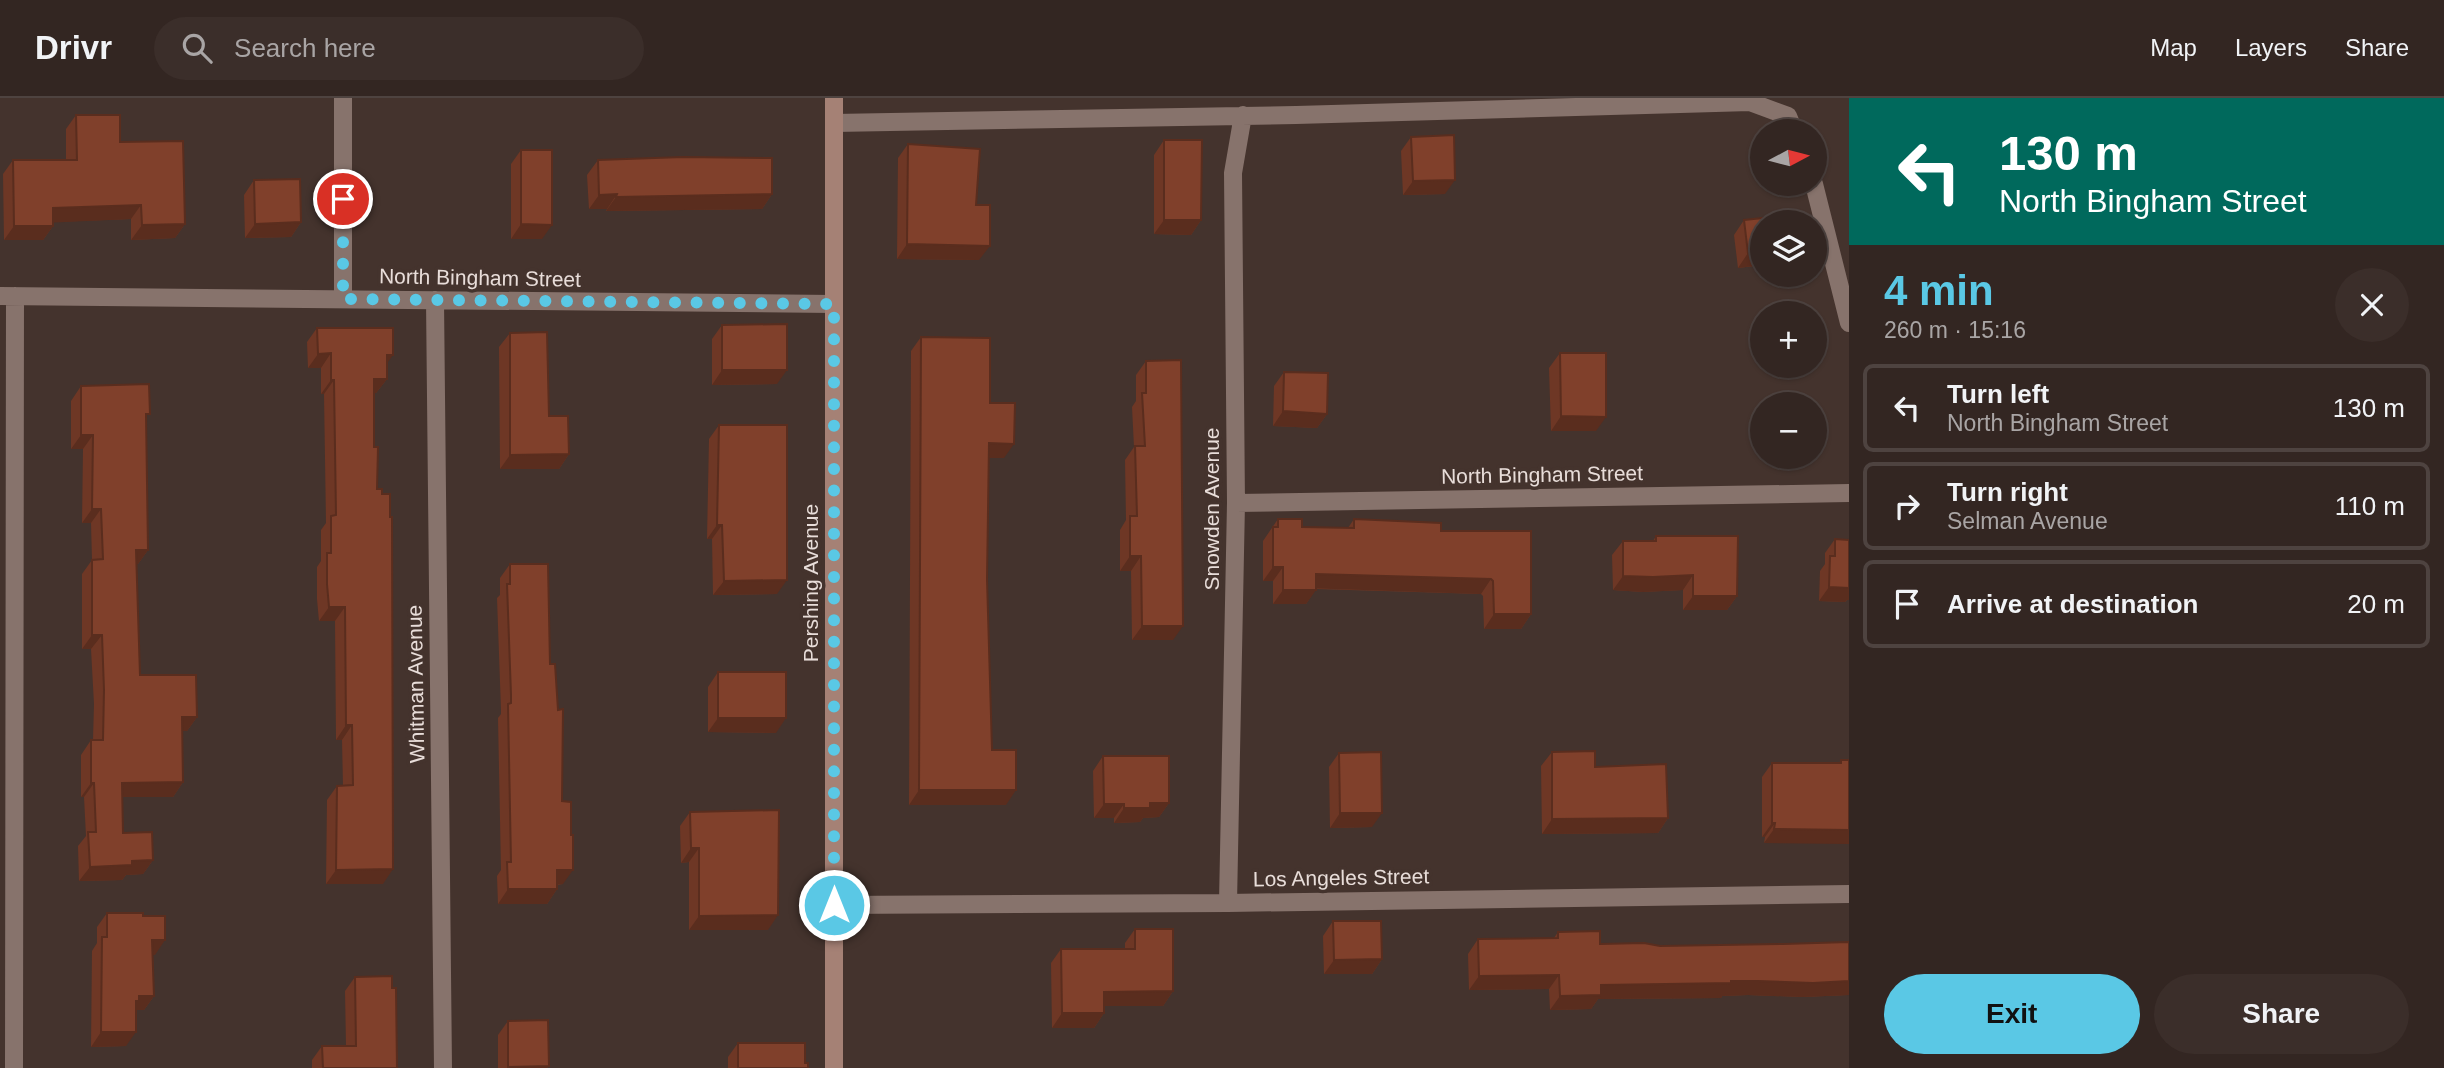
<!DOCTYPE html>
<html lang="en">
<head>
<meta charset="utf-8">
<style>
  :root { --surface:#332622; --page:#3b2e2a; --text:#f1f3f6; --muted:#a9a5a5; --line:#4e4340; --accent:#5ac8e5 }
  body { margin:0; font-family:Arial,sans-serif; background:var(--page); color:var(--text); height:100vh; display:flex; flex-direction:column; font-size:26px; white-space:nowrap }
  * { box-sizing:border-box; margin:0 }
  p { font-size:23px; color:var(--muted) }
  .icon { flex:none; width:38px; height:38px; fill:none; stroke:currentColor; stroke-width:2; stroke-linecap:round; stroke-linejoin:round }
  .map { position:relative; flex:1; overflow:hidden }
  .side { display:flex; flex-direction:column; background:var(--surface); width:595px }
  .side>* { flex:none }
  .guide { background:#00695c; color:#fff; overflow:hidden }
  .needle { width:46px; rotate:83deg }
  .controls { position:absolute; left:1750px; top:21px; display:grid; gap:14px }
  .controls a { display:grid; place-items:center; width:77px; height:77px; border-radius:50%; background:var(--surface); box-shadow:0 2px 5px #0004,0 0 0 2px var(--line); font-size:35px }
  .pin { position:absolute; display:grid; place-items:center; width:60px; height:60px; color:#fff; margin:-30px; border:4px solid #fff; border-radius:50%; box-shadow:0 2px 7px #0007 }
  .me { position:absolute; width:77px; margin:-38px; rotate:0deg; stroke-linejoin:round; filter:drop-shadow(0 0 5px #0008) }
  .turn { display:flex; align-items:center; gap:24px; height:147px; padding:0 35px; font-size:32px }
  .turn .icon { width:91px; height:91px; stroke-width:2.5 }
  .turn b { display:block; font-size:49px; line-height:60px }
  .round { display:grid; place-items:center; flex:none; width:74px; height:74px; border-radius:37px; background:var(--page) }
  .headline { display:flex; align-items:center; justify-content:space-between; height:119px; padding:0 35px }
  h1 { font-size:42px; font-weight:700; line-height:52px; color:var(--accent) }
  .cta { display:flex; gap:14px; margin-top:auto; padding:14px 35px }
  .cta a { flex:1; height:80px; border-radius:42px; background:var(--accent); color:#111; font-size:28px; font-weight:700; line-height:80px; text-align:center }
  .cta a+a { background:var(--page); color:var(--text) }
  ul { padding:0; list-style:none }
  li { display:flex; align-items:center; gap:21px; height:88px; margin:0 14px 10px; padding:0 21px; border:4px solid var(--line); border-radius:10px }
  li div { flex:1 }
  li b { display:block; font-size:26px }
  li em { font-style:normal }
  header { display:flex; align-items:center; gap:42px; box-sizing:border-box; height:98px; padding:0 35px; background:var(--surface); border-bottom:2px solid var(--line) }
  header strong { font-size:33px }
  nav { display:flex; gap:38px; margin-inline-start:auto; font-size:24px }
  .search { width:490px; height:63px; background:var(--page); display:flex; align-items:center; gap:18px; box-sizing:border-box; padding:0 24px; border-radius:38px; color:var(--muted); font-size:26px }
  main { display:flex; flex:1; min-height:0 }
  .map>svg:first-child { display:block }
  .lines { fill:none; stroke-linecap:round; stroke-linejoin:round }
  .street { stroke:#87736c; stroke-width:18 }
  .secondary { stroke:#a58175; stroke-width:18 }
  .wall { fill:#6e3725 }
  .shaded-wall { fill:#5a2d1e }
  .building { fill:#80402b; stroke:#5a2d1e; stroke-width:2 }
  .route { stroke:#5ac8e5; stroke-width:12; stroke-dasharray:0 21.6 }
  .labels { text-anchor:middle; stroke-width:7; stroke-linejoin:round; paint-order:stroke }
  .street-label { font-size:21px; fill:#e8ddd9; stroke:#44332d }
</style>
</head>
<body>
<header>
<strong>Drivr</strong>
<div class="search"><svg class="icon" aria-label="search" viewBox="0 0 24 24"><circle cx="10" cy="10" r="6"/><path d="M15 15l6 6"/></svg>Search here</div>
<nav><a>Map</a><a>Layers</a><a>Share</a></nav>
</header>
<main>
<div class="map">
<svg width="1849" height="970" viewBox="0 0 1849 970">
  <rect width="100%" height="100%" fill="#44332d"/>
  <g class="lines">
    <!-- street -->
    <path class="street" d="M1750,0V4L1788,18L1794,33
      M834,25L1296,17L1750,4
      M1814,86L1849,225
      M0,198L834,206
      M343,201V0
      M435,202L443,970
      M1236,405L1849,395
      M1228,805L1236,405L1233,75L1243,17
      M834,807L1228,805L1849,796
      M14,970L15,198"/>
    <!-- secondary -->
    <path class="secondary" d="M834,0V970"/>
  </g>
  <!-- wall -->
  <path class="wall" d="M76,17L120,44L185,126L175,140L131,142V121L53,124V128L43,142H4L3,76L13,62H66V31Z
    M1411,39L1445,96L1403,97L1401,53Z
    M1164,42L1201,122L1191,137L1154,136V57Z
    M908,46L976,107L979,162L897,161L898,60Z
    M521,52L542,141H511V66Z
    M598,62L772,96L762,111L606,113L607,111H589L587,77Z
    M254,82L301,124L291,139L245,140L244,97Z
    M1744,122L1762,167L1738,170L1734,137Z
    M722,227L777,286L712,287V241Z
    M317,230L387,266V281L376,295H374V349L377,391L383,786H326L327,702L337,688H343L342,642H336L335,523H319L317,501V469L321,463V432L326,425L324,296H321V270H308L307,244Z
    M510,235L549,318L569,356L559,371H500L499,249Z
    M921,239L990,305L1004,360H988L987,481L992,652L1006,707H909L911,253Z
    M1560,255L1596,333H1551L1549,270Z
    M1146,263L1173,542H1132L1131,473H1120V432L1126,422L1125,362L1134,349L1132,309L1136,303V277Z
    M1284,274L1327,316L1317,330L1273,328L1274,288Z
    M81,288L146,322L148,452L138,466H136L140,577L197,619L187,633H182L183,684L173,699H123V735L153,762L143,776L126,777L122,782L79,783L78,748L86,738L84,699H81V657L91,642H93L94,606L91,551H82V476L92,462L91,425H82L83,351H71V303Z
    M719,327L777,496L713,497L712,441H707L709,341Z
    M1278,421L1302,429L1348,430L1354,421L1441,433L1531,516L1521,531H1484L1483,498L1481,496L1316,491L1306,506H1273V483H1263V443Z
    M1656,438L1737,498L1727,512H1683V492L1643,494L1613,492L1612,457L1623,443H1653Z
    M1835,441L1849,442V502H1847L1845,504L1819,503L1820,473L1825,466V455Z
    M510,466L550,566L562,703L563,786L557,787V791L547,806H498L497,778L501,772L498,620L501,616V612L497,500L500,497V480Z
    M718,574L776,635L708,634V589Z
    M1552,654L1595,669L1668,720L1658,735L1542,736L1541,668Z
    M1339,655L1372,729L1330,730L1329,669Z
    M1103,658L1169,705L1159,719L1143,720L1140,724L1114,725V720H1094L1093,673Z
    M1841,662H1849L1764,745L1765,739H1762V679L1772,665H1839Z
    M690,714L768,832H689V764L681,765L680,728Z
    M107,815L143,818L155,857H153L154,898L144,912H136L126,948L91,949L92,853L97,845V829Z
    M1333,823L1382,861L1372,876H1324L1323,838Z
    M1135,831L1173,893L1163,908H1104V915L1094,930H1052L1051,865L1061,851H1125V845Z
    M1558,834L1600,846L1660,848L1783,846L1849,844V897L1803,899L1748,897L1722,898L1721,900L1598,901L1591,911L1550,912L1549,891L1469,892L1468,856L1478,841L1554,840Z
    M355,879L392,890L397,970H312V962L322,948H346L345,893Z
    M508,923L549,968L547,970H498V937Z
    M738,945L805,965L808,970H728V959Z"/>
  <!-- shaded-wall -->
  <path class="shaded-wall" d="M1455,82L1445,96L1403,97L1413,83Z
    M617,96L607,111H589L599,97Z
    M772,96L762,111L606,113L616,99Z
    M141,107L131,121L43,125L53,110Z
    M1164,122H1201L1191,137L1154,136Z
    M301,124L291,139L245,140L255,126Z
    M185,126L175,140L131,142L142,127Z
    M521,126L552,127L542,141H511Z
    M14,128H53L43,142H4Z
    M907,146L990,148L979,162L897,161Z
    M1762,154V167L1738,170L1748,155Z
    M331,255L321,270H308L318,256Z
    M387,257H393L383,271Z
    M722,272H787L777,286L712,287Z
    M374,281H387L376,295L364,296Z
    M331,282H334L324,296H321Z
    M1283,313L1327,316L1317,330L1273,328Z
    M1561,318L1606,319L1596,333H1551Z
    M81,337H93L83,351H71Z
    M989,345L1014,346L1004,360H978Z
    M569,356L559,371H500L510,357Z
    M92,411H101L91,425H82Z
    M717,427H722L712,441H707Z
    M136,452H148L138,466H126Z
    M1130,458H1141L1131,473H1120Z
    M1273,469H1283L1273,483H1263Z
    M1316,476L1491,481L1481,496L1306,490Z
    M1693,477L1683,492L1643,494L1613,492L1623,478Z
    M787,482L777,496L713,497L724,483Z
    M1829,489L1849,490V502H1847L1845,504L1819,503Z
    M1283,492H1316L1306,506H1273Z
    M1693,498H1737L1727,512H1683Z
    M329,509H345L335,523H319Z
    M1494,516H1531L1521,531H1484Z
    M1142,528H1183L1173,542H1132Z
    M92,537H102L91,551H82Z
    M182,619H197L187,633H172Z
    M718,620H786L776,635L708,634Z
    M346,627H352L342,642H336Z
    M183,684L173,699H112L122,685Z
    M91,685H94L84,699H81Z
    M919,692H1016L1006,707H909Z
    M1150,705H1169L1159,719L1143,720L1140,724L1114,725L1124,710Z
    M1104,706H1124L1114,720H1094Z
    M1340,715H1382L1372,729L1330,730Z
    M1668,720L1658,735L1542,736L1552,721Z
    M1772,725H1775L1765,739H1762Z
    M1774,731L1849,732V746L1764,745Z
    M691,750H699L689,764L681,765Z
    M153,762L143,776L126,777L122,782L79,783L90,769L132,763Z
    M393,771L383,786H326L336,772Z
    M557,772H573L563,786L547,787Z
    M508,791H557L547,806H498Z
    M778,817L768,832H689L699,818Z
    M152,842H165L155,857H142Z
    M1382,861L1372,876H1324L1334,862Z
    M1559,877L1549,891L1469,892L1479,878Z
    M1758,883H1849V897L1803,899L1748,897L1722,898L1721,900L1598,901L1591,911L1550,912L1560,898L1601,887Z
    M1173,893L1163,908H1094L1104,894Z
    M139,898H154L144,912H133L126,917Z
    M1062,915H1104L1094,930H1052Z
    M101,934H136L126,948L91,949Z
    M549,968L547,970H507L508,969Z"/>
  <!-- building -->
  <path class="building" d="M76,17H120V44L183,43L185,126L142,127L141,107L53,110V128H14L13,62H77Z
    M1454,37L1455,82L1413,83L1411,39Z
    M1164,42H1202L1201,122H1164Z
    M908,46L980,51L976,107H990V148L907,146Z
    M521,52H552V127L521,126Z
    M683,59L772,60V96L616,99L617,96L599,97L598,62Z
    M300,81L301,124L255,126L254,82Z
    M1803,116L1804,124H1762V154L1748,155L1744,122Z
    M787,226V272H722V227Z
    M317,230H393V257H387V281H374V349H378L377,391H382V396H390V419H392L393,771L336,772L337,688L353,687L352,627H346L345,509H329L327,486V455H331V418L336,417L334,282H331V255L318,256Z
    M547,234L549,318H568L569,356L510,357V235Z
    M921,239L990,240V305H1015L1014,346L989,345L987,481L992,652H1016V692H919Z
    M1560,255H1606V319L1561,318Z
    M1181,262L1183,528H1142L1141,458H1130V418H1137L1135,348H1145L1142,295H1146V263Z
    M1284,274L1328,275L1327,316L1283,313Z
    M149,286L150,316H146L148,452H136L140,577H196L197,619H182L183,684L122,685L123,735L152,734L153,762L132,763V767L90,769L88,734H96L94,685H91V642H103L104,592L102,537H92V462L103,461L101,411H92L93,337H81V288Z
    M719,327H787V482L724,483L722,427H717Z
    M1278,421H1302V429L1354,430V421L1441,425V433H1531V516H1494L1493,483L1491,481L1316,476V492H1283V469H1273V429H1278Z
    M1656,438H1738L1737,498H1693V477L1653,479L1623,478V443H1656Z
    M1835,441L1849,442V490L1829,489L1830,458H1835Z
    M510,466H548L550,566H555L558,612L563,611L562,703L571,704V737H573V772H557V791H508L507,764H511L508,606L511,605V597L507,486H510Z
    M718,574H786V620H718Z
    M1595,653V669L1666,666L1668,720L1552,721V654Z
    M1381,654L1382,715H1340L1339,655Z
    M1103,658H1169V705H1150V710H1124V706H1104Z
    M1841,662H1849V732L1774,731L1775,725H1772V665H1841Z
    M779,712L778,817L699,818V750H691L690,714Z
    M107,815H143V818H165V842H152L154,898H139V903H136V934H101L102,839H107Z
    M1333,823H1381L1382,861L1334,862Z
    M1135,831H1173V893L1104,894V915H1062L1061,851H1135Z
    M1600,833V846L1644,845L1660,848L1783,846L1849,844V883L1813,885L1758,883H1731V885L1601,887V897L1560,898L1559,877L1479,878L1478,841L1558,840V834Z
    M392,878V890H396L397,970H323L322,948H356L355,879Z
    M548,922L549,968L508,969V923Z
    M738,945H805V965H808V970H738Z"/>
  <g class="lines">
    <!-- route -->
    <path class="route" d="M343,101V201L834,206V807"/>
  </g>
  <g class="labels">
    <!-- street labels -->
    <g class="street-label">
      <text transform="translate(480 180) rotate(1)" y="7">North Bingham Street</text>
      <text transform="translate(1542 377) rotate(-1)" y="7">North Bingham Street</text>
      <text transform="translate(1212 411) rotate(-90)" y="7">Snowden Avenue</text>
      <text transform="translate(811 485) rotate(-90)" y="7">Pershing Avenue</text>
      <text transform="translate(416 586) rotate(-91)" y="7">Whitman Avenue</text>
      <text transform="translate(1341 780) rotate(-1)" y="7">Los Angeles Street</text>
    </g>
  </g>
</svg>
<div class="controls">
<a><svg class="needle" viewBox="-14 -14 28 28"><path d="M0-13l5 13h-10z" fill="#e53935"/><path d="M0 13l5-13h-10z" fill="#a9a5a5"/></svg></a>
<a><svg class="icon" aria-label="layers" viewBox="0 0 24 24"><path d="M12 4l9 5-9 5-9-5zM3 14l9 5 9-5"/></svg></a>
<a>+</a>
<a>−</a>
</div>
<div class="pin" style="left:343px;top:101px;background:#d93025"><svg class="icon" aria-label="arrive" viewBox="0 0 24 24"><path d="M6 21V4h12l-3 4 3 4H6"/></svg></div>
<svg class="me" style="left:834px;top:807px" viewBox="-20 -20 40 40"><circle r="17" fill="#5ac8e5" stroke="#fff" stroke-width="3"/><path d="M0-11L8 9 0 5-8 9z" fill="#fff"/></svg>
</div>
<section class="side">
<div class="guide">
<div class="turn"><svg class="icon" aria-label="left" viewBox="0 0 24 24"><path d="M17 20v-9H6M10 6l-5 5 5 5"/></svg><div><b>130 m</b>North Bingham Street</div></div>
</div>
<div class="headline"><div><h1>4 min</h1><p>260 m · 15:16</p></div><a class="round"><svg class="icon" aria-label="close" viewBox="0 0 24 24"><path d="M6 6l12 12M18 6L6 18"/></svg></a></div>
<ul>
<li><svg class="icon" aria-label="left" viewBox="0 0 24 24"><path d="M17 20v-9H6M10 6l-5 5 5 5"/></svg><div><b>Turn left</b><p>North Bingham Street</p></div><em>130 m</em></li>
<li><svg class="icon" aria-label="right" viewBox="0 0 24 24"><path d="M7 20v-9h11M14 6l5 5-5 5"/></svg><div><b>Turn right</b><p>Selman Avenue</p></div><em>110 m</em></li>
<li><svg class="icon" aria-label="arrive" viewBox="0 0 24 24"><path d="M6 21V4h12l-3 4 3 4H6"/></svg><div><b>Arrive at destination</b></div><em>20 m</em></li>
</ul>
<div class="cta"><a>Exit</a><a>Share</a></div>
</section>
</main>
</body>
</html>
